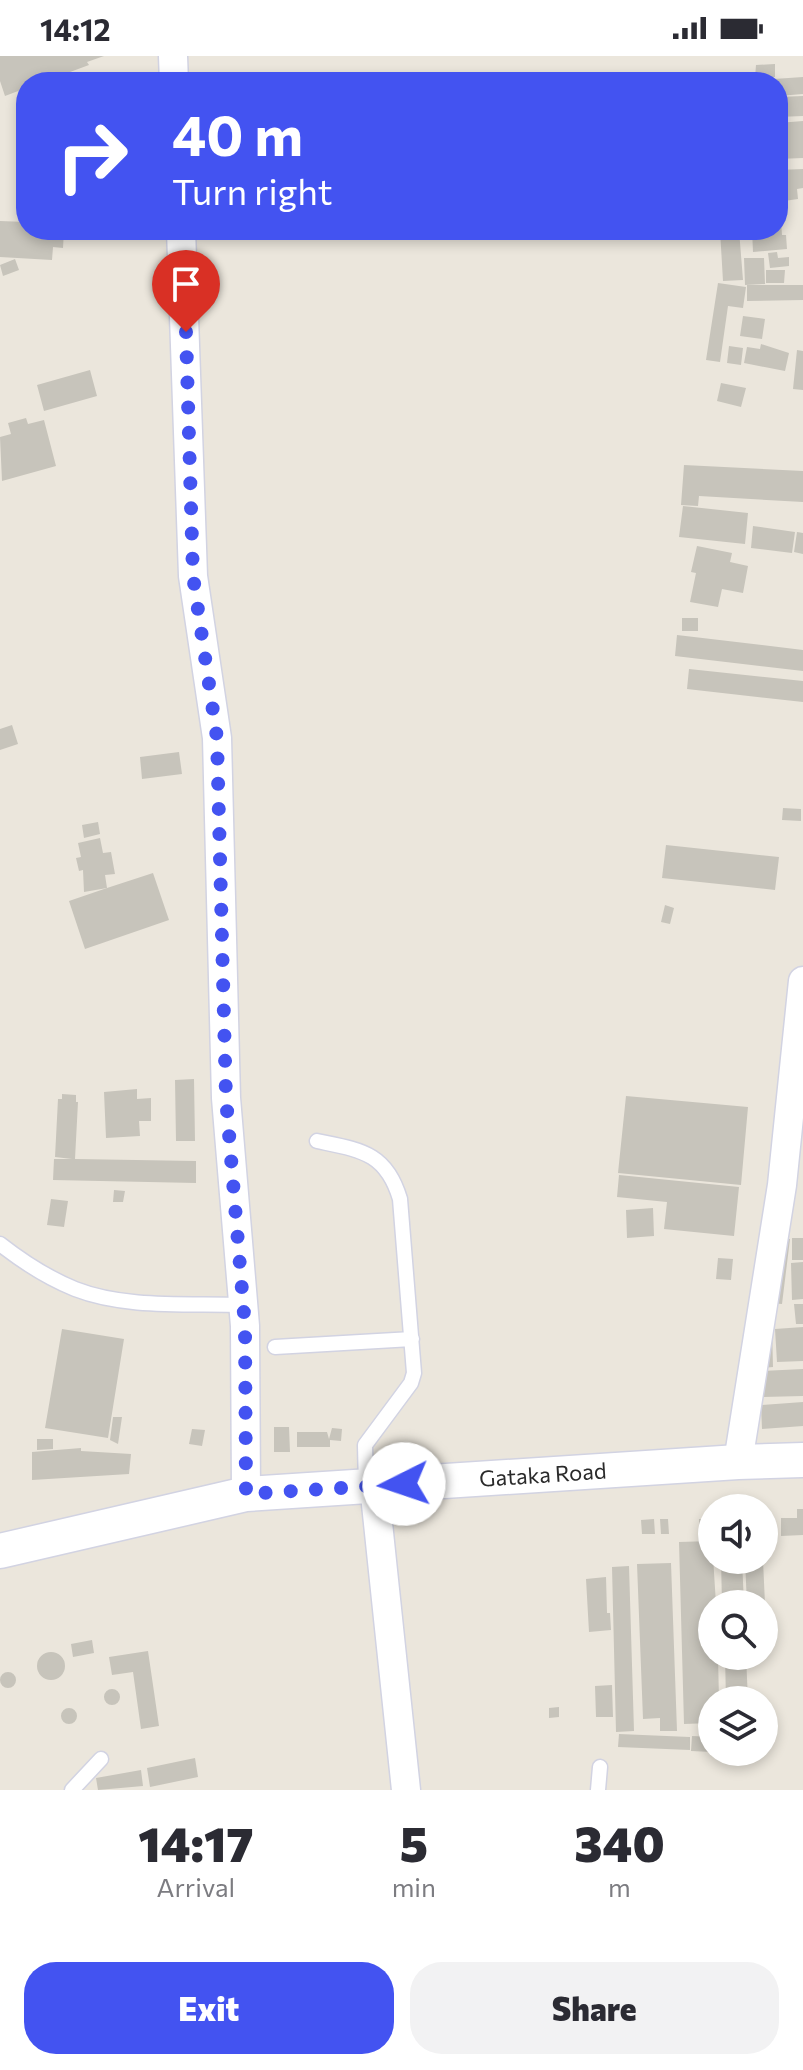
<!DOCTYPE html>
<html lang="en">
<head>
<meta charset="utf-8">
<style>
  :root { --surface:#fff; --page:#f2f2f3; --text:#2b2b33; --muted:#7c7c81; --accent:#4353f1 }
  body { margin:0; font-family:Commissioner,sans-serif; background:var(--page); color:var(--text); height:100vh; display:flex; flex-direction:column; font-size:30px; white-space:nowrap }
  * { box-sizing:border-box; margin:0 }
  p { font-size:26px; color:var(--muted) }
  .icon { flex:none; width:44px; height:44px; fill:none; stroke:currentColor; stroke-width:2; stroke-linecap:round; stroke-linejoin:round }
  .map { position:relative; height:1734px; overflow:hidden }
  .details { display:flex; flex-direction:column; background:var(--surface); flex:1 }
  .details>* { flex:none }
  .top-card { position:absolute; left:16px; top:16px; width:772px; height:168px; border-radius:32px; box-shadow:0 4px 12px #0003; background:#4353f1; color:#fff; overflow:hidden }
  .fabs { position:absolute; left:698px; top:1438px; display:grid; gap:16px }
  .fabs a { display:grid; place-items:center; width:80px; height:80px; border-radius:50%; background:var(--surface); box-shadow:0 4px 12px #0003; font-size:40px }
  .pin { position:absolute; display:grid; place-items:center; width:68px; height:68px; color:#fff; margin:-82px -34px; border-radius:50% 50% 50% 0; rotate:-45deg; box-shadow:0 0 8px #0007 }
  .pin .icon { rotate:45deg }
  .me { position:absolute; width:88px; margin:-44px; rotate:266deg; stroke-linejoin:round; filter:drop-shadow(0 0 6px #0008) }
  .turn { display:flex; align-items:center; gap:28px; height:168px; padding:0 24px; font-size:36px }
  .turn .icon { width:104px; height:104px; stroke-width:2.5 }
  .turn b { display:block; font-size:56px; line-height:68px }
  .eta { display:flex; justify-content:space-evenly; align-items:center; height:136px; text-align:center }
  .eta b { font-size:48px; font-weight:800; line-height:56px }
  .button { display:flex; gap:16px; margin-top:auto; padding:16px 24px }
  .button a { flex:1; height:92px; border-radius:32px; background:var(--accent); color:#fff; font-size:32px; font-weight:800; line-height:92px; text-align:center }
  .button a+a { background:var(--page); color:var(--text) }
  .status { display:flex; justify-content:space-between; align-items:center; height:56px; padding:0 40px; background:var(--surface); direction:ltr }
  .status svg { height:22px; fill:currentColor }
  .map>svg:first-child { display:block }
  .building { fill:#c7c4bb }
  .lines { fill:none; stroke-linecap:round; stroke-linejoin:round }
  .service-casing { stroke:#d2d3e2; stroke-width:17 }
  .minor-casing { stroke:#d2d3e2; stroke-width:31 }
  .tertiary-casing { stroke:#d2d3e2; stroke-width:37 }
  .service { stroke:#fff; stroke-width:14 }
  .minor { stroke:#fff; stroke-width:28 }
  .tertiary { stroke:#fff; stroke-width:34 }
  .route { stroke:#4353f1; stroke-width:14; stroke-dasharray:0 25.2 }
  .labels { text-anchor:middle; stroke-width:7; stroke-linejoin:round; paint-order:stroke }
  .street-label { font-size:22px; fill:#2a2a2a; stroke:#fff }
</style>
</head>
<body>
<div class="status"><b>14:12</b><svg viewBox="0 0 49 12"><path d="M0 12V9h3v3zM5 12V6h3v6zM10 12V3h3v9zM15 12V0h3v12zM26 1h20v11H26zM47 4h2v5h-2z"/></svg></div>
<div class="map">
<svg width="803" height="1734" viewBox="0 0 803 1734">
  <rect width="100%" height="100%" fill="#ebe6dc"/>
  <!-- building -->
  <path class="building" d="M0,0H104L87,6L89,9L43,26H26V32L5,40L0,25Z
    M775,8V21L755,22L756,9Z
    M803,21V38L778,40V26H775L774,23Z
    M803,40V60L778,61V41Z
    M803,65V102L778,103V67Z
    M803,113V132L797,133L798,143L784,145L782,133L778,134V114Z
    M778,152H780L782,179H786L787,193L753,196L752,174H778Z
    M0,165L26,166V174H64L63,192L53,191L52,204L0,201Z
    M720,174H739L743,224L723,225Z
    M777,196L778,202L789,201V210L770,212L768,197Z
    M744,202H764L765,228L745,229Z
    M15,203L19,214L3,220L0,209Z
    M766,214H785L784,227H766Z
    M718,227L746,231L743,252L728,250L720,306L706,304Z
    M747,229H803V244L747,245Z
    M743,260L765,263L762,283L740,280Z
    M761,288L789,297L785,315L744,307L747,291L760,293Z
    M729,290L743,292L741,309L727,307Z
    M797,294L803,295V334L793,333Z
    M90,314L97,340L44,355L37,329Z
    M721,327L746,332L741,351L717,345Z
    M26,362L28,368L44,364L56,410L2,425L0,381L11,378L8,367Z
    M684,409L803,415V446L699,440L698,450L681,449Z
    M683,450L748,457L745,488L679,481Z
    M753,470L795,476L792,497L751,492Z
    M797,476L803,477V498L794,496Z
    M697,490L732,497L730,506L748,510L743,537L722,533L718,551L690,546L696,517L691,516Z
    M682,562H698V575H682Z
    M677,579L803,594V615L675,600Z
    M689,613L803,625V646L687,633Z
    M12,669L18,688L0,694V673Z
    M179,696L182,718L142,723L140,701Z
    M783,752L801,753V765L782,764Z
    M98,766L100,778L84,782L82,769Z
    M100,782L103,797L111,796L115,818L105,819L107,832L153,817L169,864L85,893L69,845L107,832L84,836L83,814L79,815L76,802L81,801L78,787Z
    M666,789L779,801L775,834L662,822Z
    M665,849L674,852L670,868L661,866Z
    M194,1023L195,1085H176L175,1024Z
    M137,1033V1043L151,1042V1065H139L140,1080L106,1082L104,1036Z
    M62,1038L76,1039V1046H78L75,1103L196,1105V1127L53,1124L54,1103H72L55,1101L58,1043H62Z
    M626,1040L748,1051L741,1129L618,1117Z
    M619,1119L739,1131L734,1180L664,1173L667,1146L617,1141Z
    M114,1134L125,1135L123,1146H113Z
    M51,1143L68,1145L64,1171L47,1169Z
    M653,1152L654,1180L627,1182L626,1154Z
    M774,1182L790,1183L782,1248L769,1247Z
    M792,1182H803V1204H792Z
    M718,1202L733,1203L731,1224L716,1223Z
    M803,1206V1243L792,1244L791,1207Z
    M794,1248H803V1268H796Z
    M803,1271V1305L777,1306L775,1273Z
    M62,1273L124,1283L108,1382L45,1372Z
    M772,1273L773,1311L761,1312Z
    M803,1313V1340L763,1341L762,1315Z
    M803,1346V1370L762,1373L761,1349Z
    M113,1361H122L118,1388L110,1384Z
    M274,1371H289L290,1396H274Z
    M332,1372L342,1373L341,1385L330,1384V1391H297V1376H327L329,1383Z
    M192,1373L205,1374L202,1390L189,1388Z
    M37,1383H53V1393L37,1394Z
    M81,1392V1395L131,1398L129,1418L32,1424V1396Z
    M797,1453H803V1479L781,1480V1462H797Z
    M654,1463L655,1478H642L641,1464Z
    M660,1463H668L669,1478H661Z
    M699,1463H712V1481H700Z
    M764,1465H776V1484H764Z
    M712,1485L716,1548H712V1600H718L719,1644H712V1667L684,1668L679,1486Z
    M721,1504H742L744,1548H722Z
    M745,1504H763L765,1548H747Z
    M671,1507L677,1675H660V1662L643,1663L637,1508Z
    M629,1510L634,1675L616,1676L612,1511Z
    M606,1521L607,1557H610L611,1574L589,1576L586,1523Z
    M92,1584L94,1597L73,1601L71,1588Z
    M148,1595L159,1670L141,1673L133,1616L112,1619L109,1601Z
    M37 1610a14 14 0 1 1 28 0a14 14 0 1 1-28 0Z
    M725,1600H746L748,1644H726Z
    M0 1624a8 8 0 1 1 16 0a8 8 0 1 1-16 0Z
    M612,1629L613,1661H596L595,1630Z
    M104 1641a8 8 0 1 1 16 0a8 8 0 1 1-16 0Z
    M559,1651V1661L549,1662V1652Z
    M61 1660a8 8 0 1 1 16 0a8 8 0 1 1-16 0Z
    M619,1678L690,1681V1694L618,1691Z
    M692,1680L712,1681V1696L691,1695Z
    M195,1702L198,1721L150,1731L147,1712Z
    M141,1714L143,1730L98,1734L96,1722Z"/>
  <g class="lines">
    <!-- service casing -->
    <g class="service-casing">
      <path id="service" d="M317,1085C360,1094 386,1096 400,1143L414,1317L411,1327L365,1389L366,1430
        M0,1188C23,1206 48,1222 75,1233C126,1253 189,1247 243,1249
        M275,1291L412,1283
        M72,1734L101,1703
        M598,1734L600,1711"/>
    </g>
    <!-- minor casing -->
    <g class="minor-casing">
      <path id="minor" d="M173,0L174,26
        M181,174L193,520L217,682L226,1042L245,1270L246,1438
        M738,1406L782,1129L803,925
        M374,1429L406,1734"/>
    </g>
    <!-- tertiary casing -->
    <g class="tertiary-casing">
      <g id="tertiary">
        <path id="s1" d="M0,1495L246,1438L738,1406L803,1404"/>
      </g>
    </g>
    <!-- service -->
    <use href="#service" class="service"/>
    <!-- minor -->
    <use href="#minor" class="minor"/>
    <!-- tertiary -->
    <use href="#tertiary" class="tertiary"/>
  </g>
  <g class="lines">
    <!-- route -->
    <path class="route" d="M186,276L193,520L217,682L226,1042L245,1270L246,1438L404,1428"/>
  </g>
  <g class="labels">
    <!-- street labels -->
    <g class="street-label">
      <text dy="8" stroke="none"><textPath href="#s1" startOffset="550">Gataka Road</textPath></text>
    </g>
  </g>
</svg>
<div class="fabs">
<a><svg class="icon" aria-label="sound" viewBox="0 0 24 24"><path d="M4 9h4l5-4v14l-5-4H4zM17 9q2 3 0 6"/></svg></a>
<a><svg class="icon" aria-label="search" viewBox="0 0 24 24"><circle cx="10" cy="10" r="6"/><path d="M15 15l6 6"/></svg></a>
<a><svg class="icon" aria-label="layers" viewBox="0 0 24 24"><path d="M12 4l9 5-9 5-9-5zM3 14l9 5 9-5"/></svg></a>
</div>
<div class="pin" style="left:186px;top:276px;background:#d93025"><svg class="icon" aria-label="arrive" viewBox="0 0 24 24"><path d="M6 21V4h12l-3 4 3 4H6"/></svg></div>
<svg class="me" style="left:404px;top:1428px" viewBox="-20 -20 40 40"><circle r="19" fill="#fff"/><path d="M0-13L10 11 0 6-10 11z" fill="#4353f1"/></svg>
<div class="top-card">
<div class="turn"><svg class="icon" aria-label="right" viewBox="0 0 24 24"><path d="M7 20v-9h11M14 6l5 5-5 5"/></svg><div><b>40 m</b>Turn right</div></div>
</div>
</div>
<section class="details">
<div class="eta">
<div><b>14:17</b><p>Arrival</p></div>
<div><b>5</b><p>min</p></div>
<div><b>340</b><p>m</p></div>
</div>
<div class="button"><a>Exit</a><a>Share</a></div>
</section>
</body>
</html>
